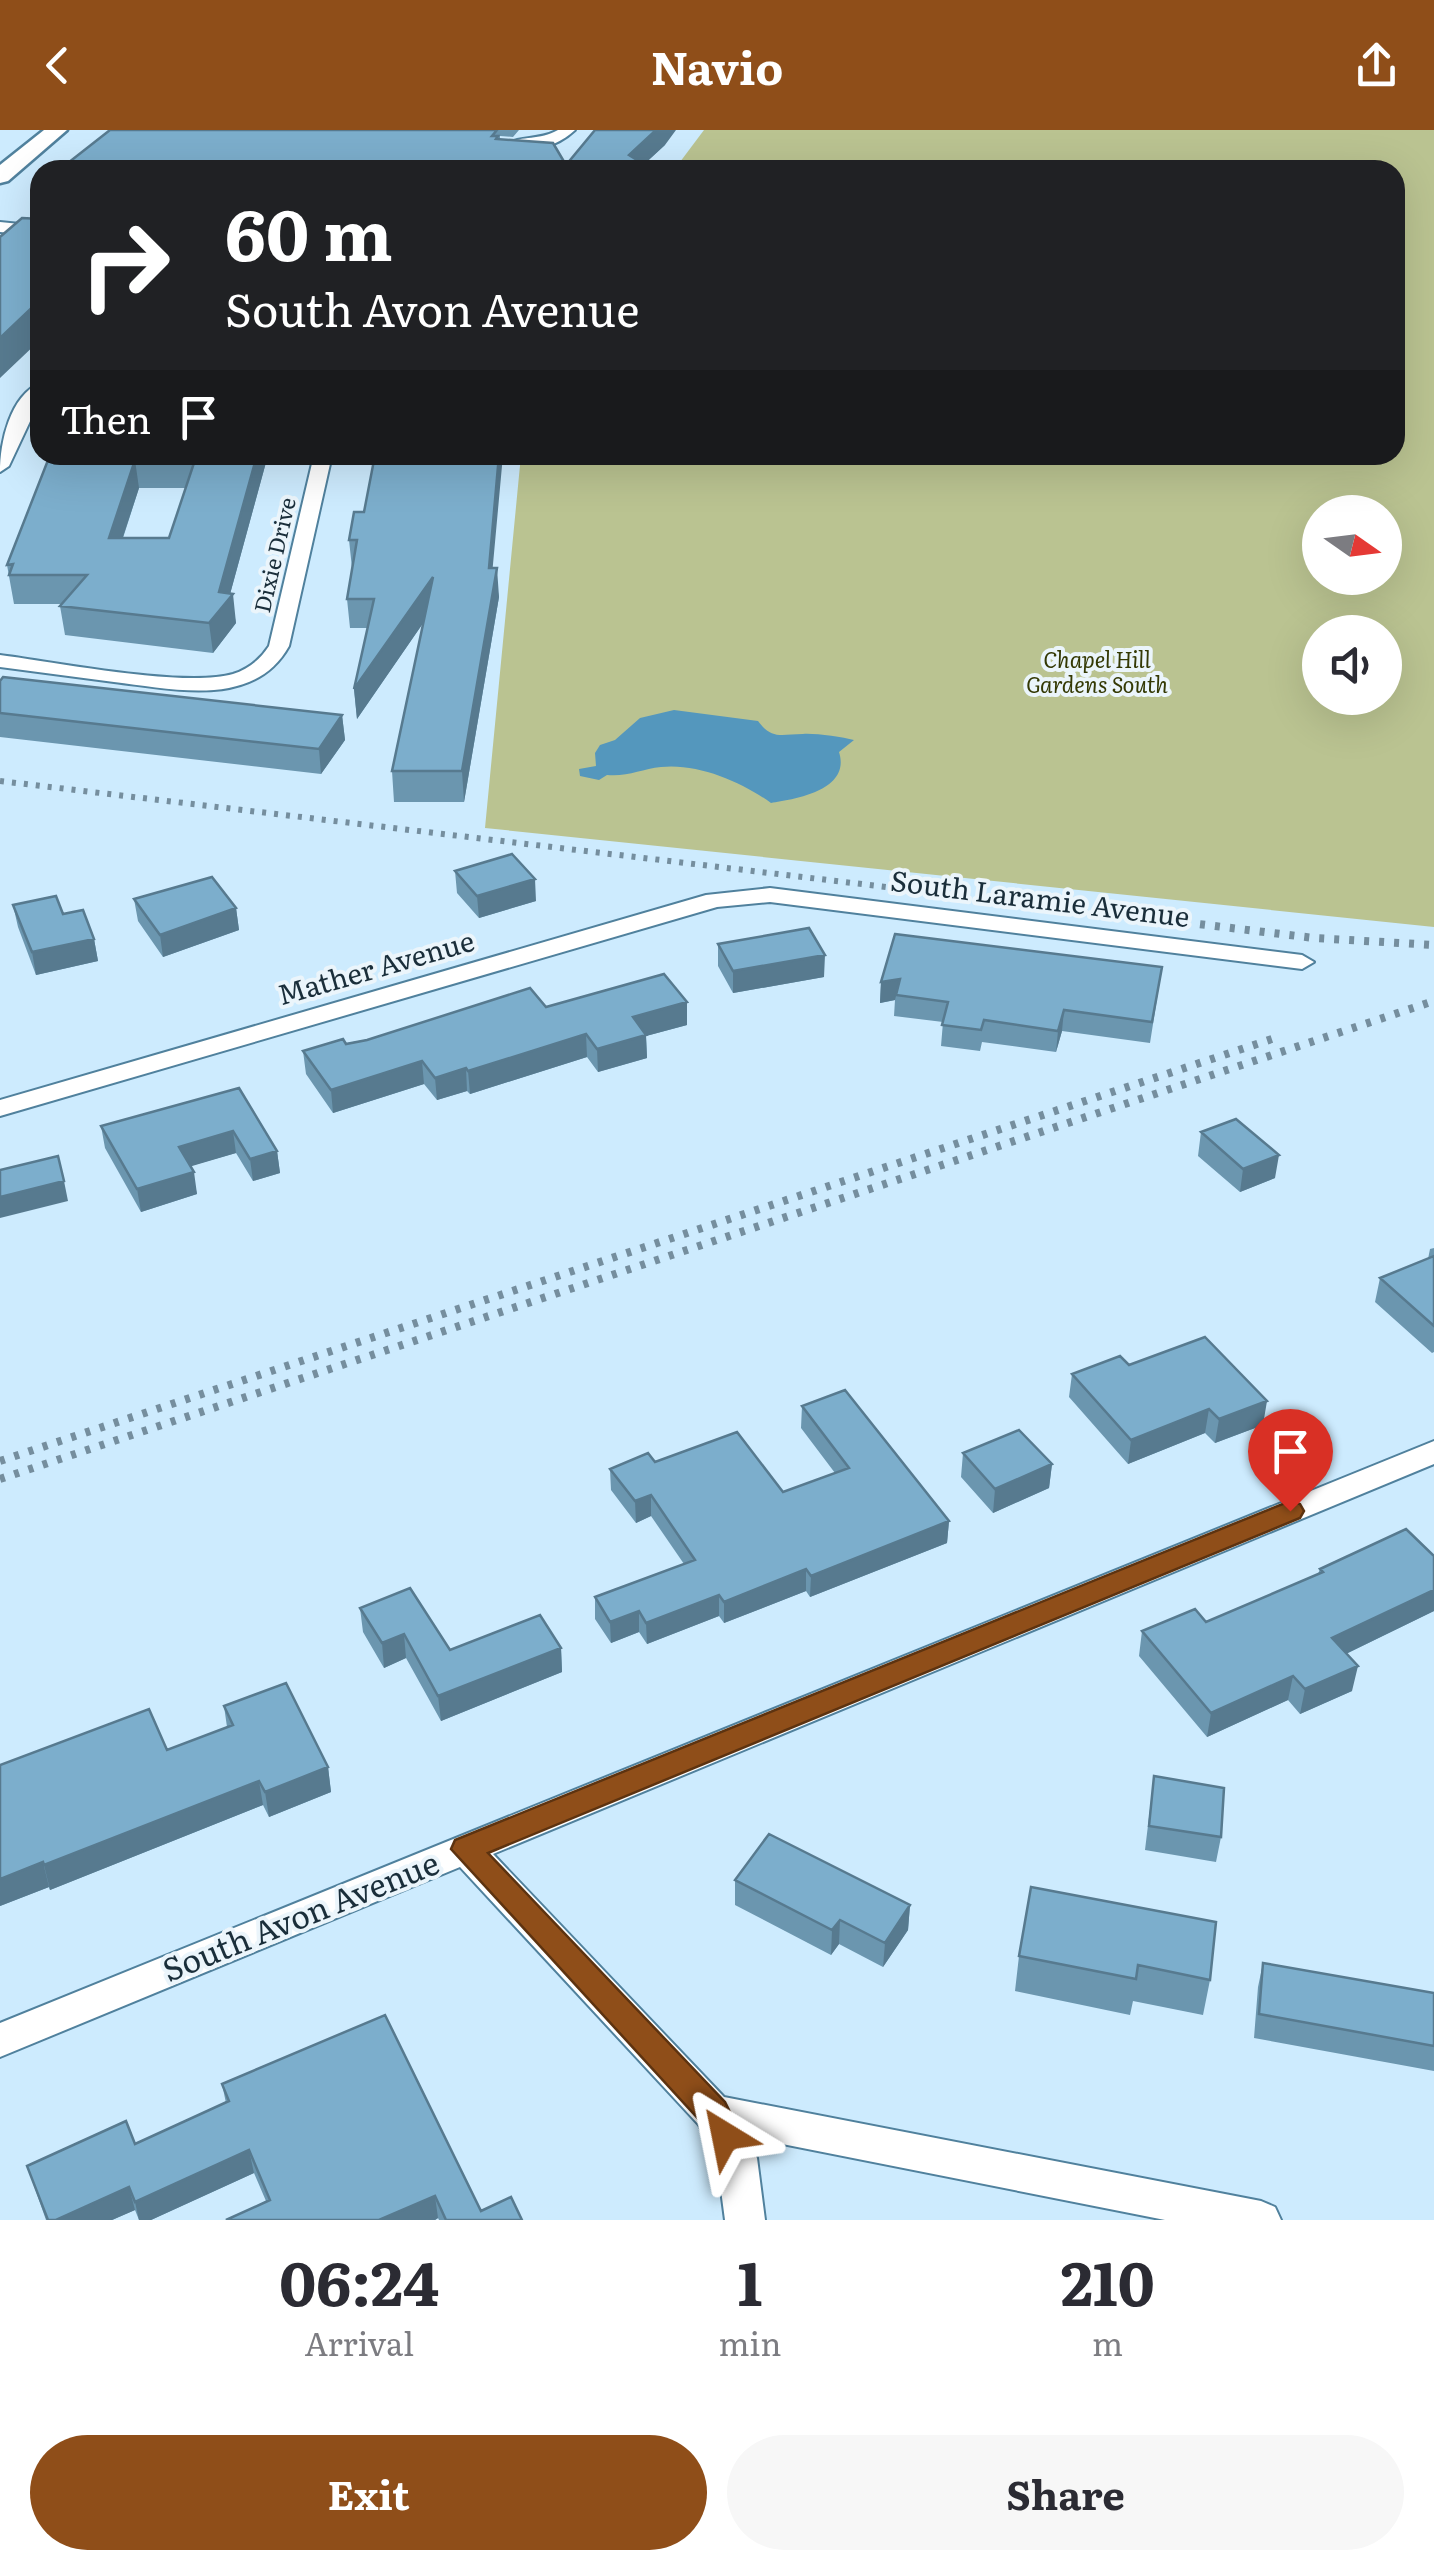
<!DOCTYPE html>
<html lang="en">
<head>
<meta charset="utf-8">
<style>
  :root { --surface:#fff; --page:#f7f7f7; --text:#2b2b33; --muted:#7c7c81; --accent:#8f4e19 }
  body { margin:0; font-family:Literata,serif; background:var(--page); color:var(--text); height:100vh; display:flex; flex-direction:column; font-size:38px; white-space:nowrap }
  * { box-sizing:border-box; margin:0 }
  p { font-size:32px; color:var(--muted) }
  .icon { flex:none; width:55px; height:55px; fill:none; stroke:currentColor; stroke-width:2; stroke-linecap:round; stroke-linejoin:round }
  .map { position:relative; height:2090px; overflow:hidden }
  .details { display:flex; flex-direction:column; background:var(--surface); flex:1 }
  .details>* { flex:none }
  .top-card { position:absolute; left:30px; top:30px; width:1375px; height:305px; border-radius:30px; box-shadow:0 10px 40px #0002; background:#202124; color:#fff; overflow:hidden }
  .needle { width:65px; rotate:104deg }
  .controls { position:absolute; left:1302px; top:365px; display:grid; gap:20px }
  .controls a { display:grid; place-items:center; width:100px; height:100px; border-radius:50%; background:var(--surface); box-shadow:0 10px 40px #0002; font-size:50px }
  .pin { position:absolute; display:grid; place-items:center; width:85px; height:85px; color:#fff; margin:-102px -42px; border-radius:50% 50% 50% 0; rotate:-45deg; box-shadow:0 0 10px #0007 }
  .pin .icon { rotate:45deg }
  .me { position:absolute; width:110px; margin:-55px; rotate:325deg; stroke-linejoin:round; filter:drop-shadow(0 0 8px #0008) }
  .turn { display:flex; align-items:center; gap:35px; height:210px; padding:0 30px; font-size:45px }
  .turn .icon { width:130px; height:130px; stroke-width:2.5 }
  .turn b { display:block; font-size:70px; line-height:85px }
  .then { display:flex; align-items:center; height:95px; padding:0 30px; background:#0003; gap:20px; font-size:38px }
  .eta { display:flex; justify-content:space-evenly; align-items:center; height:170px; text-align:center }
  .eta b { font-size:60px; font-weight:700; line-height:70px }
  .primary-button { display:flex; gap:20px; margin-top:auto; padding:20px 30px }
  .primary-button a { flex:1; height:115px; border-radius:60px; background:var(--accent); color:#fff; font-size:40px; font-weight:700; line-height:115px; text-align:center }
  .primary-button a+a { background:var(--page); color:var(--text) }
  header { display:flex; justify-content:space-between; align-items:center; height:130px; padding:0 30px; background:var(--accent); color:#fff; font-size:45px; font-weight:700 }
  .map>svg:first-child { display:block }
  .green { fill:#bac391; fill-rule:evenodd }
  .water { fill:#5497bd }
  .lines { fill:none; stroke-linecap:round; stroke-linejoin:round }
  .street-casing { stroke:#50819d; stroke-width:4 }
  .secondary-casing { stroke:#50819d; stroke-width:5 }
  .street { fill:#fff; fill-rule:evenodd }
  .secondary { fill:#fff; fill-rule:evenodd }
  .rail-far1 { stroke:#758e9e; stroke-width:6; stroke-dasharray:4 8; stroke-linecap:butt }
  .rail { stroke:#758e9e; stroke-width:8; stroke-dasharray:5 10; stroke-linecap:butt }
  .wall { fill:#6b96af; fill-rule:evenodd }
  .shaded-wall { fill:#577a8f }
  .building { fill:#7caecc; stroke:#577a8f; stroke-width:2.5; fill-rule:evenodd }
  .route { fill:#8f4e19; stroke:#5d3310; stroke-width:2.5 }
  .labels { text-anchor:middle; stroke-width:8; stroke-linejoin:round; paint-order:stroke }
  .far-street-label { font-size:22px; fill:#1a2e3a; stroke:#ebf5fb }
  .far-park-label { font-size:22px; font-style:italic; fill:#343904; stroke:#ebf5fb }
  .street-label { font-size:28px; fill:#1a2e3a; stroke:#ebf5fb }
  .near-street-label { font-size:32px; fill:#1a2e3a; stroke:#ebf5fb }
</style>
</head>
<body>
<header><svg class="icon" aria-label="back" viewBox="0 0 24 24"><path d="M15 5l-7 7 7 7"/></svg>Navio<svg class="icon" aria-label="share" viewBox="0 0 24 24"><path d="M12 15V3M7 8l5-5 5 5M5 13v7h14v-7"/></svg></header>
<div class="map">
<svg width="1434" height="2090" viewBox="0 0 1434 2090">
  <rect width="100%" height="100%" fill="#cdebfe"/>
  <!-- green -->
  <path class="green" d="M704,0H1434V797L485,698L521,325H1395V40H674ZM1320,382H1385V448H1320ZM1320,502H1385V568H1320Z"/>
  <!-- water -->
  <path class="water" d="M674,580L758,591C772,610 781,604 803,604C814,603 842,607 854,610L839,622C851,660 797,669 771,673C742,652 698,633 661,637C642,639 627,647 607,645L599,650L580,646L579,639L596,636L595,623L600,615L615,610L640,588Z"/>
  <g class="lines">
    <!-- street casing -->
    <g class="street-casing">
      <path id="street" d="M558,0H575C558,16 528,27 507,14C521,5 539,11 558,0Z
        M0,92L40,96V106L0,102Z
        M40,253V270L9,336L0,342C0,312 10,266 40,253Z
        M314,325H332L289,516C254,579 174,559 114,552C76,547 38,542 0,537V525C55,532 185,558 233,544C248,539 260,530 269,516Z
        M770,758L1302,825L1314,832L1302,839L770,772L717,777L0,986V970L706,765Z
        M1434,1311V1334L493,1724L724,1967L1261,2071L1275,2077L1281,2090H1165L747,2007L757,2028L765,2090H725L717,2030L699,1995L460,1737L0,1927V1893Z"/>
    </g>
    <!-- secondary casing -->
    <g class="secondary-casing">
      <path id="secondary" d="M44,0H67L8,51L0,53V35Z"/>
    </g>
    <!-- street -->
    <use href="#street" class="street"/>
    <!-- secondary -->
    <use href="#secondary" class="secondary"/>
    <!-- rail-far1 -->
    <path class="rail-far1" d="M0,651L1087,781"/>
    <!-- rail -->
    <path class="rail" d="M1066,778L1314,808L1434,815
      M0,1331L1281,906
      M0,1349L1434,871"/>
  </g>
  <!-- wall -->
  <path class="wall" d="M110,0H519L513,7L500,6V9L566,35L665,15L644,34L645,40H59Z
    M50,325H268L230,464L236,493L213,523L65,505L60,476L62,474H14L7,435ZM139,358H186L169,408H123Z
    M364,382L493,438L499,467L464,672H394L392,641L423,493L357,589L354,559L368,498H350L347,469L352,438L349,410Z
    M0,551L342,585L345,610L321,644L0,607Z
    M455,741L536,771L479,788L457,763Z
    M134,769L236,778L239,800L163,827L138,791Z
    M13,775L63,784L94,809L98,831L36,845L18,797Z
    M718,814L824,847L733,863L718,836Z
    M1162,837L1150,913L1062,901L1056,922L982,912L980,921L941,916L943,892L894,886L895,870L880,873L881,852Z
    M687,872V895L646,906L647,928L598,942L587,927L470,964L467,961L437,970L424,954L333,983L306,944L303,921L546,877Z
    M239,958L277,1021L280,1043L253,1051L236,1023L190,1036L197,1064L141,1082L105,1018L101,996Z
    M1201,1002L1275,1048L1240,1062L1198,1026Z
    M1434,1118V1222L1432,1223L1375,1172L1380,1148L1428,1129L1430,1119Z
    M1129,1235L1263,1295L1215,1313L1205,1303L1128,1334L1069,1267L1072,1244Z
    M802,1276L949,1391L947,1413L810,1467L806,1461L724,1493L719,1486L647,1514L639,1502L611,1513L595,1489V1467L684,1434L651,1386L636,1393L611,1360L610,1339L655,1332L783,1362L835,1343L801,1298Z
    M963,1323L1052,1334L1049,1358L993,1383L961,1347Z
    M1434,1426V1481L1346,1524L1352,1561L1300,1584L1288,1570L1207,1607L1139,1526L1142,1501L1206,1492L1318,1444L1320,1439Z
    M360,1478L450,1520L561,1518L562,1542L441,1591L406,1528L384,1538L363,1502Z
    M224,1576L328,1637L331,1662L269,1687L263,1675L50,1760L49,1757L0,1776V1635L167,1620L227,1597Z
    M1154,1646L1221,1707L1216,1732L1145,1720Z
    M735,1750L910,1775L908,1800L883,1837L839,1814L831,1825L735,1775Z
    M1031,1757L1210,1850L1203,1885L1133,1871L1130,1885L1015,1861L1019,1826Z
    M1263,1833L1434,1863V1941L1254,1908L1258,1857Z
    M222,1954L481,2081L522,2090H439L438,2088L435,2090H226L266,2071L254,2043L151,2090H139L135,2080L112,2090H46L27,2036L135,2014L226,1973Z"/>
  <!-- shaded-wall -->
  <path class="shaded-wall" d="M656,0H676L665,15L638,40L629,25Z
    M40,170V210L0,248V208Z
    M257,325H268L229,468L233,464L236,493L213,523L209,493Z
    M499,325H503L490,467L489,438Z
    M135,330L139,358L113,437L109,408Z
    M497,438L499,467L464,672L462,641Z
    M433,447L435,476L357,589L354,559Z
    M342,585L345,610L321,644L319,619Z
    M535,749L536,771L479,788L477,766Z
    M236,778L239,800L163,827L160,805Z
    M94,809L98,831L36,845L32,822Z
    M825,825L824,847L733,863V841Z
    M900,849L895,870L880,873L881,852Z
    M687,872V895L646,906L647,928L598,942L597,919L633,887Z
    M1064,880L1062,901L1056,922L1058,901Z
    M586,904L587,927L470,964L468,941Z
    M422,931L424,954L333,983L331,960Z
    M466,938L467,961L437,970L435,948Z
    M233,1001L236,1023L182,1039L179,1017Z
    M277,1021L280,1043L253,1051L250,1029Z
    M1279,1025L1275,1048L1240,1062L1243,1039Z
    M194,1042L197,1064L141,1082L137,1059Z
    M64,1051L68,1071L0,1088V1067Z
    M1267,1271L1263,1295L1215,1313L1219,1289Z
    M1209,1279L1205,1303L1128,1334L1131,1310Z
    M1052,1334L1049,1358L993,1383L995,1359Z
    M651,1365V1386L636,1393L635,1371Z
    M949,1391L947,1413L810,1467L811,1446Z
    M806,1439V1461L724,1493V1472Z
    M1434,1460V1481L1327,1533L1332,1508Z
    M719,1465V1486L647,1514L646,1493Z
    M639,1481V1502L611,1513L610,1492Z
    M404,1504L406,1528L384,1538L382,1513Z
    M561,1518L562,1542L441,1591L438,1566Z
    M1358,1536L1352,1561L1300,1584L1305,1559Z
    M1293,1546L1288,1570L1207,1607L1211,1583Z
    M328,1637L331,1662L269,1687L265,1662Z
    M259,1651L263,1675L50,1760L44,1735Z
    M43,1732L49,1757L0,1776V1749Z
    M910,1775L908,1800L883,1837L885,1813Z
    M840,1790L839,1814L831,1825L832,1800Z
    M249,2020L254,2043L151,2090H139L135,2072Z
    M129,2057L135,2080L112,2090H56Z
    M435,2066L438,2088L435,2090H379Z"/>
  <!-- building -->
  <path class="building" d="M110,0H497L492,6H498L496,9L553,13L566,35L595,0H656L629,25L645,35L641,40H59Z
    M22,88L40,89V170L0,208V107Z
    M50,325H257L219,462L233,464L209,493L60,476L87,445H9L13,434L7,435ZM135,330H195L169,408H109Z
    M375,325H499L489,438H497L462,641H392L433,447L354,559L374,469H347L357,410H349L354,382H364Z
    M3,547L342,585L319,619L0,583V551Z
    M512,724L535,749L477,766L455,741Z
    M212,747L236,778L160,805L134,769Z
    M56,766L63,784L83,780L94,809L32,822L13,775Z
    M809,798L825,825L733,841L718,814Z
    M895,804L1162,837L1152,892L1064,880L1058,901L984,890L981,900L942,895L948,872L896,865L900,849L881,852Z
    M664,844L687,872L633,887L646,905L597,919L586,904L468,941L466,938L435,948L422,931L331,960L303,921L343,909L346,914L367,910L530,858L546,877Z
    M239,958L277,1021L250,1029L233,1001L179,1017L194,1042L137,1059L101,996Z
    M1236,989L1279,1025L1243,1039L1201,1002Z
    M58,1026L64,1051L0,1067V1040Z
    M1434,1126V1196L1380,1148Z
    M1205,1207L1267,1271L1219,1289L1209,1279L1131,1310L1072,1244L1120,1226L1129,1235Z
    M845,1260L949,1391L811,1446L806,1439L724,1472L719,1465L646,1493L639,1481L610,1492L595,1467L695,1430L651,1365L635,1371L610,1339L648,1323L655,1332L737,1302L783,1362L849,1338L802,1276Z
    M1019,1300L1052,1334L995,1359L963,1323Z
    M1406,1399L1434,1426V1460L1332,1508L1358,1536L1305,1559L1293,1546L1211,1583L1142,1501L1195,1479L1206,1492L1323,1442L1320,1439Z
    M410,1458L450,1520L540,1485L561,1518L438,1566L404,1504L382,1513L360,1478Z
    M286,1553L328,1637L265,1662L259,1651L44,1735L43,1732L0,1749V1635L149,1579L167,1620L233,1595L224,1576Z
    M1154,1646L1224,1658L1221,1707L1149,1696Z
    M769,1704L910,1775L885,1813L840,1790L832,1800L735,1750Z
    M1031,1757L1216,1792L1210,1850L1138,1835L1136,1849L1019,1826Z
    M1263,1833L1434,1863V1916L1259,1884Z
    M385,1885L481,2081L511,2067L522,2090H446L435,2066L379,2090H226L270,2070L249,2020L135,2072L129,2057L56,2090H48L27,2036L126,1991L135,2014L229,1971L222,1954Z"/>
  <!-- route -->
  <path class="route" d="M1290,1371L1300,1374L1304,1381L1300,1388L488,1723L725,1972L742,2006L737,2016L725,2020L714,2016L702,1993L451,1719L455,1710Z"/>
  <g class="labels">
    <!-- far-street labels -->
    <g class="far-street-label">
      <text transform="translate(275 425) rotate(-77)" y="8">Dixie Drive</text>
    </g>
    <!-- far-park labels -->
    <g class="far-park-label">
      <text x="1097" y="538">Chapel Hill<tspan x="1097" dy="25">Gardens South</tspan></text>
    </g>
    <!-- street labels -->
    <g class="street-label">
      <text transform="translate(1040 769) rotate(7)" y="10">South Laramie Avenue</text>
      <text transform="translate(376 838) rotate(-16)" y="10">Mather Avenue</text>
    </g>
    <!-- near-street labels -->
    <g class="near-street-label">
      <text transform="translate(301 1787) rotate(-22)" y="11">South Avon Avenue</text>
    </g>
  </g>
</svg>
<div class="controls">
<a><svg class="needle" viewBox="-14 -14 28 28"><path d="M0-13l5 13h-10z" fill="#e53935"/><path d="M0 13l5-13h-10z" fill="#7c7c81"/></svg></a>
<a><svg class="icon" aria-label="sound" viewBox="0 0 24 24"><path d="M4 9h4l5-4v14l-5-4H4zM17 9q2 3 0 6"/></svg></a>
</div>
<div class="pin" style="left:1290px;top:1381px;background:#d93025"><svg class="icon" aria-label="arrive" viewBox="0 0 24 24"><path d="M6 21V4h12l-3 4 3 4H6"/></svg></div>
<svg class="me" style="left:725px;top:2006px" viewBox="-20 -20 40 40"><path d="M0-17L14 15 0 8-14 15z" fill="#8f4e19" stroke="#fff" stroke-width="4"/></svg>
<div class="top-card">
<div class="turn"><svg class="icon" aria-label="right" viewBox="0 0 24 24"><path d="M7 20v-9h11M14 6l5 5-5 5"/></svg><div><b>60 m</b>South Avon Avenue</div></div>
<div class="then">Then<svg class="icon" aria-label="arrive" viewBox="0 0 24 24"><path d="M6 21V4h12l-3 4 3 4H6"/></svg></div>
</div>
</div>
<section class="details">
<div class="eta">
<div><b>06:24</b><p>Arrival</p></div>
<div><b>1</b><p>min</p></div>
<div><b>210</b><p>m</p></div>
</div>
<div class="primary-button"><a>Exit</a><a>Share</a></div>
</section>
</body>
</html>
